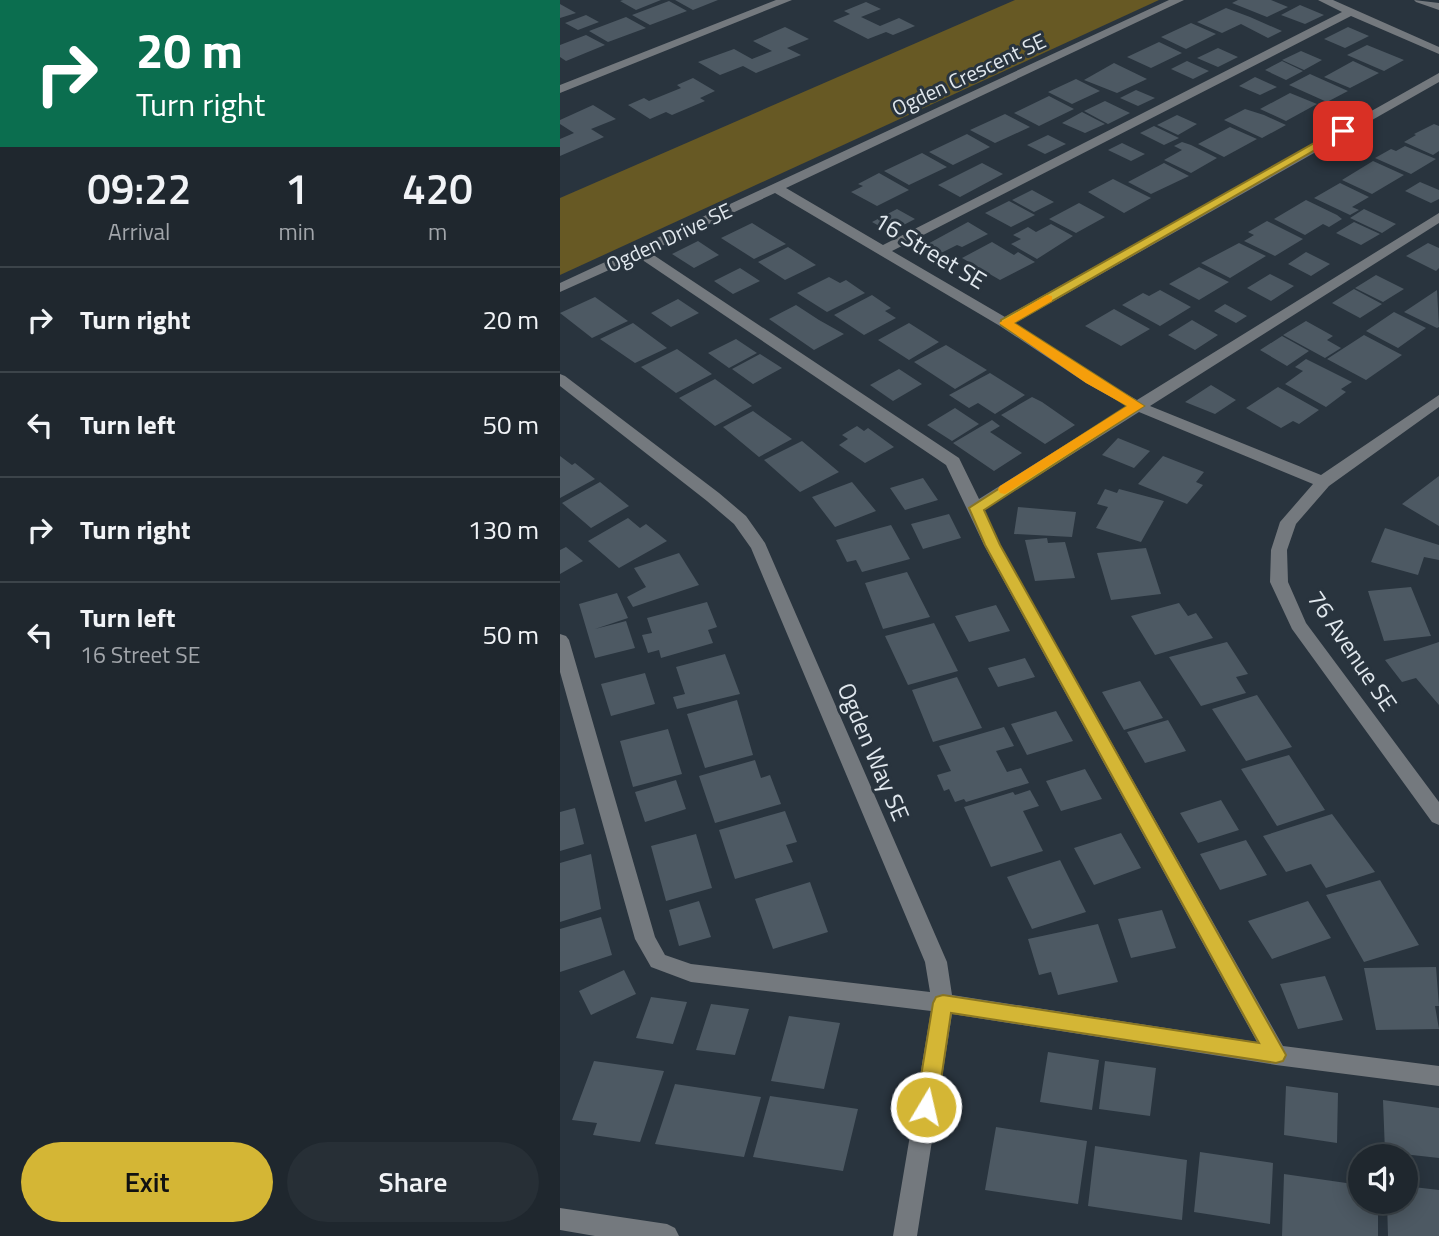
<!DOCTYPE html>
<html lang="en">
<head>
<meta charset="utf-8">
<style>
  :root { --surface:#1f272e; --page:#272f36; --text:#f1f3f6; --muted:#a1a5aa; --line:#3c444a; --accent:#d4b635 }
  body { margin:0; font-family:"Titillium Web",sans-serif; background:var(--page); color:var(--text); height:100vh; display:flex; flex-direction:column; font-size:26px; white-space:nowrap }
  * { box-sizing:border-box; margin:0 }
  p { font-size:23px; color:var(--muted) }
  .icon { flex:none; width:38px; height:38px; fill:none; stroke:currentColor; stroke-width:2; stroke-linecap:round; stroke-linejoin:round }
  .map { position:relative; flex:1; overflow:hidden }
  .details { display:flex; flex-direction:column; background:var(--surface); width:560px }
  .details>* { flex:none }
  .guide { background:#0b6e4f; color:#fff; overflow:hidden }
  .buttons { position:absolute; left:788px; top:1144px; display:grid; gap:14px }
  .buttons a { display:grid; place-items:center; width:70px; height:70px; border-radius:50%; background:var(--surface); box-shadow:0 4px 18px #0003,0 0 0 2px var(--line); font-size:35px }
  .pin { position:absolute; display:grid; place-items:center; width:60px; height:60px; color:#fff; margin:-30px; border-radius:14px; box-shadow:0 4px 10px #0006 }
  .me { position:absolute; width:77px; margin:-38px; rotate:9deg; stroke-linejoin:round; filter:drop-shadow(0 0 5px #0008) }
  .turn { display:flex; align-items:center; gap:24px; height:147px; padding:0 21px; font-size:32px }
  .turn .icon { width:91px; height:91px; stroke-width:2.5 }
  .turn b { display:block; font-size:49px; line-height:60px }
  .eta { display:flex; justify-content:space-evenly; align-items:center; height:119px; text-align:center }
  .eta b { font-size:42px; font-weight:600; line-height:49px }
  .button { display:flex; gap:14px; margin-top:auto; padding:14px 21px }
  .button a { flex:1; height:80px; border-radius:42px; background:var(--accent); color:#111; font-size:28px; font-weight:600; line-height:80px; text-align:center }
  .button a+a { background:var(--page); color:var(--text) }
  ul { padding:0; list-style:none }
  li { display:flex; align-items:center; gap:21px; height:105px; padding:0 21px; border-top:2px solid var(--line) }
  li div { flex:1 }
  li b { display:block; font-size:26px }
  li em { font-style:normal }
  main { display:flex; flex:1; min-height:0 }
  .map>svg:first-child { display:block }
  .green { fill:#675924 }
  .building { fill:#4d5963 }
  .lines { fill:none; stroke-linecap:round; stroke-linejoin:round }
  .minor { fill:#74797e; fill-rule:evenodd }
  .route { fill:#d4b635; stroke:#8a7622; stroke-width:2 }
  .slow { fill:#f59e0b }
  .labels { text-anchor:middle; stroke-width:6; stroke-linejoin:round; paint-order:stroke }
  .far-street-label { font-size:21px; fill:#e1e8ee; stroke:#29343e }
  .street-label { font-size:24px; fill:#e1e8ee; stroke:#29343e }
</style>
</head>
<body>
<main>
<section class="details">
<div class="guide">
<div class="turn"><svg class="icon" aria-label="right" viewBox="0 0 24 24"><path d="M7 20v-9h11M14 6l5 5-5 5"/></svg><div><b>20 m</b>Turn right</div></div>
</div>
<div class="eta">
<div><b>09:22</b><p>Arrival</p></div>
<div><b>1</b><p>min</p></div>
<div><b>420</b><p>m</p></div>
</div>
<ul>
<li><svg class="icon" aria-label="right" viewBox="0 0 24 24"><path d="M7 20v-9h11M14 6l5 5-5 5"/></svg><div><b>Turn right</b></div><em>20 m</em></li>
<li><svg class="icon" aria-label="left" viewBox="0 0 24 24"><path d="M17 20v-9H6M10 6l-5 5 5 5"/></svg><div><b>Turn left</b></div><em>50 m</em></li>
<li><svg class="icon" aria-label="right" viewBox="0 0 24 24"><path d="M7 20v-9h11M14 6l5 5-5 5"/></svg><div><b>Turn right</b></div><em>130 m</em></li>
<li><svg class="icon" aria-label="left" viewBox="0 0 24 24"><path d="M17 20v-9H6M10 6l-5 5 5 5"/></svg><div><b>Turn left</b><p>16 Street SE</p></div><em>50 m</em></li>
</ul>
<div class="button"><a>Exit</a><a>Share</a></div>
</section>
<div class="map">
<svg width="879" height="1236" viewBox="0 0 879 1236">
  <rect width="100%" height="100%" fill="#29343e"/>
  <!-- green -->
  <path class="green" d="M455,0H599L0,275V198Z"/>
  <!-- building -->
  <path class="building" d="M63,0H101L76,10L60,1Z
    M115,0H158L133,10Z
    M678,0H711L728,7L707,17L672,3Z
    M109,1L127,11L90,25L72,15Z
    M306,2L321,9L301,17L320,26L339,18L355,26L333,35L326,32L308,39L273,21L290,14L284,11Z
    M0,4L16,13L0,18Z
    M740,5L764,15L745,24L721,15Z
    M666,8L690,17L722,31L708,38L681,24L662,33L637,22Z
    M26,15L39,22L18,30L5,23Z
    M66,17L86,28L48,42L29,31Z
    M631,23L656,34L626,49L601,37Z
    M225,27L249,39L227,48L241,55L196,73L183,66L160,75L138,62L174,49L192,59L212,51L193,41Z
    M788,27L809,36L785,48L764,39Z
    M26,35L45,45L6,61L0,57V45Z
    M599,42L622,53L591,68L567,57Z
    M807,45L844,60L824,71L787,55Z
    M658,48L678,57L658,67L637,58Z
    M741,51L762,60L744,70L722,60Z
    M627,61L649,71L633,79L611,69Z
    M722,61L743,71L726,80L705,70Z
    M793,61L819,73L790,88L764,77Z
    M554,63L587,79L557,93L524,80Z
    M750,74L788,91L767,102L729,85Z
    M695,77L717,87L700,95L679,86Z
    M133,78L155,91L140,98L145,101L112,115L106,112L90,119L68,105L84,98L89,101L121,88L117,85Z
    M516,79L540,91L512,104L488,92Z
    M576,90L595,98L578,106L560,98Z
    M730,93L757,104L726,121L700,109Z
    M489,96L514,109L479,126L454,113Z
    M545,101L570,113L548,124L524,111Z
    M33,105L56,119L31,129L44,137L0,156V139L14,133L0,124V120Z
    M685,109L704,115L726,125L702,138L664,120Z
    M522,112L545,124L525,133L502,123Z
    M445,114L470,127L435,143L410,130Z
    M617,115L637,124L618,135L597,125Z
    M874,124L879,126V151L873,155L844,142L856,135L854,134Z
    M594,126L619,138L604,145L580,133Z
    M670,127L697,139L664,157L638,144Z
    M407,134L430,147L393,165L369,152Z
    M488,135L506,144L485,154L467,145Z
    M622,142L631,145L657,158L631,173L604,160L622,150L614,146Z
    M562,143L585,154L571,161L548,150Z
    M845,146L876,159L851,174L815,158L831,149L836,151Z
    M362,153L387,167L349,185L324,171Z
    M813,161L844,175L812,194L782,180Z
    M422,163L443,174L400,197L378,185Z
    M604,163L629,176L591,194L568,182Z
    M319,173L349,190L317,206L291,192L303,186L298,184Z
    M553,179L591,198L564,213L528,192Z
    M860,182L879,190V199L871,203L845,191Z
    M780,183L809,197L792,207L799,210L790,215L754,198Z
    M472,190L494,202L474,212L452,200Z
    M746,200L777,215L782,219L769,227L763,224L745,235L714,219Z
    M449,201L475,215L451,227L425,213Z
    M519,203L545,217L516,233L489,219Z
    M337,209L355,219L330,232L312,222Z
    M804,209L836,224L822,233L790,218Z
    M707,221L743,239L715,256L684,241L694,235L688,232Z
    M408,222L428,234L402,247L397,245L379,254L364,246Z
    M794,222L820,234L801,245L776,233Z
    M192,223L226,244L194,259L161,238Z
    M491,224L513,236L477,259L451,244L461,239L453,235L468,227L476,232Z
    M138,241L159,255L134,268L112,254Z
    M432,242L454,255L458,252L475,262L440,280L402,258Z
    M679,243L706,256L670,278L641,263Z
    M868,243L879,248V268L876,271L846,256Z
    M228,247L256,265L225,280L198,262Z
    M746,252L770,264L751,276L728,264Z
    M639,267L669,282L639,300L609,284Z
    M180,268L200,281L173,294L154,281Z
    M710,274L734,286L711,301L687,288Z
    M816,275L844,289L823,302L795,288Z
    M269,277L280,283L286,280L305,293L267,312L237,293Z
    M794,289L822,304L800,318L772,303Z
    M600,290L631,307L600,326L562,305L583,293L589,296Z
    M877,290L879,327L877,328L844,312Z
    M312,295L331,308L325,311L336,318L304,335L274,315Z
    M35,297L68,321L32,338L0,313Z
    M118,299L139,313L111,327L91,313Z
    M665,304L687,316L676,323L654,311Z
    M236,305L259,320L284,334L254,350L209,319Z
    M554,309L590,329L561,346L525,326Z
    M834,312L866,328L838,348L806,331Z
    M632,320L658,335L635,350L608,335Z
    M746,321L773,336L767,340L781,348L765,358L723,335Z
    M73,323L107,348L75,363L40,339Z
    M349,323L379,342L349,360L318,340Z
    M804,335L842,355L806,380L767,359Z
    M722,336L749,351L727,366L700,350Z
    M176,339L197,353L169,368L148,353Z
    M386,345L427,370L395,389L354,362Z
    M117,349L152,374L116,393L81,367Z
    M200,354L222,368L193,384L172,369Z
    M746,359L792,382L781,389L786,392L766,407L725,384L743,371L735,367Z
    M339,369L362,384L333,401L310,385Z
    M430,373L465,395L435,414L418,403L409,408L389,395Z
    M155,379L192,406L155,426L119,398Z
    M651,385L676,400L655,414L625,402Z
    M718,387L759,410L739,424L733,421L721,428L686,408Z
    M472,397L482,402L515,425L485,444L441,415Z
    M395,408L419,424L392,441L367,425Z
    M193,411L232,439L199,457L163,427Z
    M432,420L440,426L430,432L462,453L434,471L393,443Z
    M297,426L304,431L308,428L334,447L305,463L279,445L288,439L282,435Z
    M558,438L590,451L574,468L542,455Z
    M242,441L279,472L240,492L204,460Z
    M0,456L12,465L15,463L35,479L0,498Z
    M603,456L644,472L636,482L643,485L627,504L578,484Z
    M879,476V526L842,504Z
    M363,478L378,500L345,510L330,488Z
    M40,482L69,506L31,528L2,503Z
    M292,482L316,511L275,527L252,497Z
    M545,489L557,493L559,489L604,501L581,542L536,528L548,507L537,504Z
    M458,507L516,512L512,537L454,534Z
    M389,514L401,538L363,549L351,524Z
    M68,518L80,528L86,524L107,541L59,568L28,541Z
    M331,525L350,559L302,572L296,560L287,562L276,540Z
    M825,528L879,545V560L864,557L858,575L811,562Z
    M487,538L488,543L505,542L515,578L475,581L465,540Z
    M6,547L23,561L0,574V550Z
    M586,548L601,594L551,600L537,553Z
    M119,553L139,585L73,607L67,597L86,587L74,568Z
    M347,572L370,617L323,629L305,583Z
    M851,587L871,636L824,641L808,591Z
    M57,593L68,618L35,629L66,621L75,648L35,658L19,604Z
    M147,602L157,627L148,630L153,643L101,658L99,650L88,653L82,635L92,633L87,618Z
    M619,603L628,616L636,613L653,638L595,655L571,616Z
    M436,605L450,631L409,642L395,616Z
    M374,623L398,671L348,685L325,636Z
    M667,642L688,674L676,677L686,693L641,706L609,657Z
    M879,642V705L856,678L842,682L825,660Z
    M165,654L180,694L117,709L113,697L125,694L116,667Z
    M465,658L475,677L438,687L428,668Z
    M85,673L95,704L51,716L41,684Z
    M397,677L422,728L373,742L352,690Z
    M580,681L603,718L564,730L542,692Z
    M697,695L732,747L686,761L652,709Z
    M177,700L193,755L145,768L127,714Z
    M496,711L513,741L467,755L451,724Z
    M608,720L626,751L585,763L567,732Z
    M444,727L454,746L436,751L447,772L461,768L469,783L406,802L404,799L395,802L389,789L384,791L377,775L391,771L379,746Z
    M108,729L122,774L73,787L60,741Z
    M729,755L765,810L717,826L681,769Z
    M195,760L201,778L210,775L221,804L155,823L139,776Z
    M525,769L542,799L501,811L486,781Z
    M116,780L126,809L85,822L75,792Z
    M470,790L479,806L463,811L483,851L431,867L404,807L453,792L455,795Z
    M661,800L679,830L638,843L620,813Z
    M15,808L24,844L0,851V812Z
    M225,811L237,842L226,845L233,862L175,879L159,830Z
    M772,814L815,872L766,888L751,864L726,872L703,836Z
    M561,833L581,868L534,885L514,848Z
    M136,834L152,888L106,901L91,846Z
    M686,840L707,875L660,890L640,854Z
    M31,854L41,909L0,922V863Z
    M500,860L526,912L472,929L447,877Z
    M820,880L859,945L804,962L766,895Z
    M250,882L268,932L213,949L195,899Z
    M139,901L151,937L119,946L109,910Z
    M748,901L771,938L712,959L688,921Z
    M602,910L616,948L571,958L558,919Z
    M41,917L52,955L0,972V929Z
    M538,924L558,982L498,995L491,972L479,975L468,939Z
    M876,967L879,1006H875L879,1029L816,1030L804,968Z
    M64,970L76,994L31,1015L19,991Z
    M765,976L783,1020L738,1029L720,984Z
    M91,997L127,1002L113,1044L76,1038Z
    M151,1004L189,1009L175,1055L136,1050Z
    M229,1016L280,1023L264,1089L211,1081Z
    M488,1052L539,1060L532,1110L480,1102Z
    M34,1061L104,1071L80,1142L33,1135L37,1123L12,1120Z
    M545,1061L596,1068L590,1116L539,1109Z
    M115,1084L201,1097L184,1157L95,1144Z
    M726,1086L778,1093L777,1143L724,1135Z
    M210,1096L298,1109L283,1171L193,1157Z
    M823,1100L879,1108V1158L825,1152Z
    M436,1127L527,1141L518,1204L425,1190Z
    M535,1146L627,1160L622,1220L528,1206Z
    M640,1152L713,1163L710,1224L634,1212Z
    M724,1174L800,1185V1202H818V1236H722Z
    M845,1186L879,1190V1236H828L827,1202H845Z"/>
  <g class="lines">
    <!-- minor -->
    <path class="minor" d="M216,0H232L0,93V85Z
      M609,0H624L226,188L323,245L782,12L758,0H773L879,47V54L791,16L332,251L445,317L879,73V82L455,323L536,377L577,400L879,213V223L590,406L761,475L879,395V407L769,486L736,524L727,550L728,582L746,623L879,802V825L872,822L732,629L710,582L711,550L720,522L753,484L579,412L424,510L440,545L723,1046L879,1066V1086L716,1065L392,1014L357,1236H333L371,1011L131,982L91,967L75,939L0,672V634L6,636L9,640L95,937L105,955L131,964L370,992L365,962L191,548L174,524L147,501L0,386V374L5,376L159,493L186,516L205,543L387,962L392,995L697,1042L424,545L386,465L78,257L0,292V283ZM215,193L440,326L526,383L567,406L419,499L399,458L89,252Z
      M854,0L879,3V10L856,2Z
      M0,1208L107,1224L115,1228L119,1236H35L0,1230Z"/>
  </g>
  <!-- route -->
  <path class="route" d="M779,129L788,131L454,323L584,406L424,510L440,545L726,1055L723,1061L716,1063L391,1013L377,1107L374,1113L366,1116L359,1113L356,1107L373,1003L376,997L383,995L699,1043L425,545L409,508L567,406L441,325V320Z"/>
  <!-- slow -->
  <path class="slow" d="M487,295L492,296V301L454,323L584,406L445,494L440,493L438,489L440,486L567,406L526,383L439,323Z"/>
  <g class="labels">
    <!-- far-street labels -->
    <g class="far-street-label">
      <text transform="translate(409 75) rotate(-25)" y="7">Ogden Crescent SE</text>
      <text transform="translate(109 238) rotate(-25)" y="7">Ogden Drive SE</text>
    </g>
    <!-- street labels -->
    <g class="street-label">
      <text transform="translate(370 251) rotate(31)" y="8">16 Street SE</text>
      <text transform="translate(792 651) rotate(56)" y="8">76 Avenue SE</text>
      <text transform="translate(313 752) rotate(67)" y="8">Ogden Way SE</text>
    </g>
  </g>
</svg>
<div class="buttons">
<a><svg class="icon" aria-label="sound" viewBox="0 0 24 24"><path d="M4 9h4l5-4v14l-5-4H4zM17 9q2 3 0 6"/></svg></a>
</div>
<div class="pin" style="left:783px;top:131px;background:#d93025"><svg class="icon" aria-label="arrive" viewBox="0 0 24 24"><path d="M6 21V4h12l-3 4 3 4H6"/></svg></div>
<svg class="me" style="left:366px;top:1107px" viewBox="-20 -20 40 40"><circle r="17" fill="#d4b635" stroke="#fff" stroke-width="3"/><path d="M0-11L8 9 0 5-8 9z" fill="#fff"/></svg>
</div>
</main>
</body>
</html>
